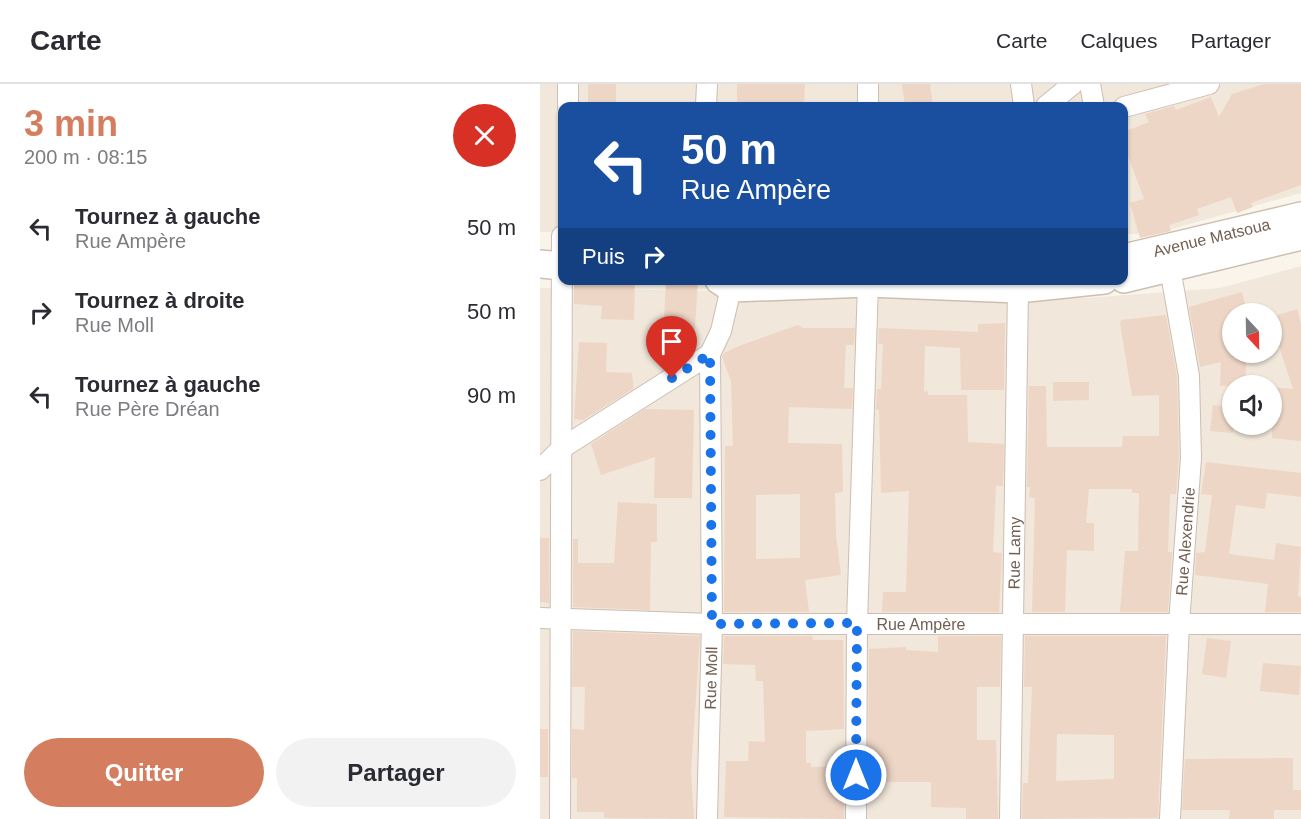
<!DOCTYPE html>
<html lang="fr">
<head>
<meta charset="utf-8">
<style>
  :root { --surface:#fff; --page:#f2f2f3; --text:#2b2b33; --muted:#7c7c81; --line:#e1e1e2; --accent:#d57d5f }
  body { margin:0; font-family:Arial,sans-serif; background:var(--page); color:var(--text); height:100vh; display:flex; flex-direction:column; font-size:22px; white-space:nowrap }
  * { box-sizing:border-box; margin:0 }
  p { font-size:20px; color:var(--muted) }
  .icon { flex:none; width:33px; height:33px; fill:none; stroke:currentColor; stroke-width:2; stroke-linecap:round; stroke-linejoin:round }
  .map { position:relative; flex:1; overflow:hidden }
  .panel { display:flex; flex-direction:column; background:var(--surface); width:540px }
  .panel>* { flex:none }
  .guide { position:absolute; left:18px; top:18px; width:570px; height:183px; border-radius:12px; box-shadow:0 2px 4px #0004; background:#1a4fa0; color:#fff; overflow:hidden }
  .needle { width:39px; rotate:158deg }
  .tools { position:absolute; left:682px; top:219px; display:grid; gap:12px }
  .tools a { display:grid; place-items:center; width:60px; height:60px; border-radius:50%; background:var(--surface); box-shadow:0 2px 4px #0004; font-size:30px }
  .pin { position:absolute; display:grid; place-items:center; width:51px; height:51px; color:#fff; margin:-62px -26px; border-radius:50% 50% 50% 0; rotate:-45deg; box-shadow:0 0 6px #0007 }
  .pin .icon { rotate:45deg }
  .me { position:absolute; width:66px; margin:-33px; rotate:0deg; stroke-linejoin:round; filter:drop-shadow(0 0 4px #0008) }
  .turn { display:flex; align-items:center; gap:21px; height:126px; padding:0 24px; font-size:27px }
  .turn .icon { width:78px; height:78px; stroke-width:2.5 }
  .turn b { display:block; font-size:42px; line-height:51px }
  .then { display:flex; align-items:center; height:57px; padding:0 24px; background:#0003; gap:12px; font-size:22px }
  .round { display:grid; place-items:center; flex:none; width:63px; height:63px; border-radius:32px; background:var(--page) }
  .summary { display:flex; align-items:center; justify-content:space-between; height:102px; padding:0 24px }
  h1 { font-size:36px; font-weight:800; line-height:45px; color:var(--accent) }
  .action { display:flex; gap:12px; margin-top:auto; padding:12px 24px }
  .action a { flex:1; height:69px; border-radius:36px; background:var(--accent); color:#fff; font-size:24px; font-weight:800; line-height:69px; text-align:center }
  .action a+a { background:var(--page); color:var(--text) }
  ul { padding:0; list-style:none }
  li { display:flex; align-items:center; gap:18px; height:84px; padding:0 24px }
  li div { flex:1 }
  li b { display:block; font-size:22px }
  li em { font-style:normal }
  header { display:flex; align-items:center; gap:36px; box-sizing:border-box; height:84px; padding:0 30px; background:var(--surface); border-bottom:2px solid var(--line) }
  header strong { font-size:28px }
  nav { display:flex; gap:33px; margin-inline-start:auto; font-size:21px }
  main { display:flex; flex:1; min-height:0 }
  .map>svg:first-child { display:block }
  .residential { fill:#f1e7da; fill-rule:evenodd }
  .building { fill:#edd6c6; fill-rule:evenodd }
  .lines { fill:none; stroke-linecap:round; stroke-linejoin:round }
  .street-casing { stroke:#ccbeb2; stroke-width:22 }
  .secondary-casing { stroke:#cebeb0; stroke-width:30 }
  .street { stroke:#fff; stroke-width:20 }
  .secondary { stroke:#fff; stroke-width:27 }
  .route { stroke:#1a73e8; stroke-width:10; stroke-dasharray:0 18 }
  .labels { text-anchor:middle; stroke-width:4.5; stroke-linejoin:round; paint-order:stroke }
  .street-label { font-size:16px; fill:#735e51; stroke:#fdf9f1 }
</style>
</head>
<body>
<header>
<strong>Carte</strong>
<nav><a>Carte</a><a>Calques</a><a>Partager</a></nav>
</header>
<main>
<section class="panel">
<div class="summary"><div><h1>3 min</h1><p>200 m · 08:15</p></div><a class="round" style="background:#d93025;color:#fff"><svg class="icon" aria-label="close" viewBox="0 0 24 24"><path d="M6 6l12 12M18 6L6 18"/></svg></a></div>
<ul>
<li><svg class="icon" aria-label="left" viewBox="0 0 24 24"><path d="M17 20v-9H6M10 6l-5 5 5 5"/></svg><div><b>Tournez à gauche</b><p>Rue Ampère</p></div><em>50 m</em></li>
<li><svg class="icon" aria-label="right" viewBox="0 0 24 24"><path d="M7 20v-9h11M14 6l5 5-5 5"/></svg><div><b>Tournez à droite</b><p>Rue Moll</p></div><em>50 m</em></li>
<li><svg class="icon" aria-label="left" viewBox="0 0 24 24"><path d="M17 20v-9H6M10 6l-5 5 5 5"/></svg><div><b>Tournez à gauche</b><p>Rue Père Dréan</p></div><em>90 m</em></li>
</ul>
<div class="action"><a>Quitter</a><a>Partager</a></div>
</section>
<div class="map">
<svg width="761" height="735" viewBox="0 0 761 735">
  <rect width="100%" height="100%" fill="#faf5eb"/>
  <!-- residential -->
  <path class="residential" d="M0,0H761V109L614,150H584V22H22V148H0Z
    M761,182V735H0V204L546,214L680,204ZM693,230H732V268H693ZM693,302H732V340H693Z"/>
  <!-- building -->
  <path class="building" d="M48,0H76V22H48Z
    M197,0H265L264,22H197Z
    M362,0H390L393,22H365Z
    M724,0H761V101L711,119L713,123L697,129L691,113L657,125L659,131L629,141L631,147L600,154L590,119L604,115L584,61V48L609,38L605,30L634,22L636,26L671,13L679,33L692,10Z
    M34,196H95L94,236L61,235L62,222L34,220Z
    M126,196H158L154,258L123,257Z
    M702,208L706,224L693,228V268H707L705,302H680L681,278L660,283L649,223Z
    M757,225L761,240V357L732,354V303L753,305L738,259L732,261V233Z
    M626,231L637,293L639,374L636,410H630L628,468H632L628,528H580L585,467H598L599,409H592V405H549L546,439H554V467L527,466L525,528H492L495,414L489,413L490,403H487L489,302H506L507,363H582L583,352H619V311L592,312L580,239L581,236Z
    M465,239L464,306H421L420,264L385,262L384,308L388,307V311H427L428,358L464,360L463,402H456L453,468L462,469L459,528H342L343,508H366L369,407L341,409L339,326H336L337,305H341L343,260H338L339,244L438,248V240Z
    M258,241L263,244H315L314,261H306L304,304H313L312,325L249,323L248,359L302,360L303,408L295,409L296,451L301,491L265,496L269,528H184L185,362H193L191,297L182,273L184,269L199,262ZM260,410V474L216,475V411Z
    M39,258L67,259L66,288L92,289L93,298V305L43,336L34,335Z
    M513,298H549V316L513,317Z
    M673,321L693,324V349L670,347Z
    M105,325L154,326L152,414H114L115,373L61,391L51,360Z
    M666,378L761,389V413L727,409L725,425L696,421L689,470L734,476L736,459L761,463L758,512L761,513V528H725L728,500L655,491L656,469L665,468L672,411L661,410Z
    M78,418L117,420V458H111L110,526L33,523V455H38V479H74Z
    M0,454H9V519L0,518Z
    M33,547L160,552L151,689L154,735L64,734V728H37V694H32V645L44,646L45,603H32Z
    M184,552H272L273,556H303L304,645L266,647V679H271V683L304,682V735L184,733L186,677H208L209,657L225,658L223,597H216L215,581L183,580Z
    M398,552H461L460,603H437V656H456L458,735H426V724L391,723V698H328L329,565L366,563V566L398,568Z
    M485,552H626L618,734L482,735L483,699H488L492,603H484ZM517,650L574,651V695L516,697Z
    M667,554L691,557L686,594L662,590Z
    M723,579L761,582L759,611L720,607Z
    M0,645H8V693H0Z
    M753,674V706H761V726H734V735H689L690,726H642L645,675Z"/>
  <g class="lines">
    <!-- street casing -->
    <g class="street-casing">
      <g id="street">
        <path d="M328,0V22"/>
        <path d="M481,0L484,22"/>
        <path d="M550,0L554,22"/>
        <path d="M28,22V0"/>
        <path d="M166,22L167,0"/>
        <path d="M506,22L533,0"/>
        <path d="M584,23L669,0"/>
        <path d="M0,386L22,364L170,270"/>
        <path id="s1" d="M0,534L172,540H761"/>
        <path d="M20,735L22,152"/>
        <path id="s2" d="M167,735L172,540L170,270L181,247L191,204"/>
        <path d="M316,735L317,539L328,199"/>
        <path id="s3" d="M470,735L478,205"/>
        <path id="s4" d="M630,735L639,540L651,374L649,292L630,184"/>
      </g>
    </g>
    <!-- secondary casing -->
    <g class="secondary-casing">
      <g id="secondary">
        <path id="s5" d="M584,174L761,132"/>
        <path d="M0,180L22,182"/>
        <path d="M584,195L761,152"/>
        <path d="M179,196L191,204L328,199L478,205L564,196"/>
      </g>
    </g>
    <!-- street -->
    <use href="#street" class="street"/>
    <!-- secondary -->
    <use href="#secondary" class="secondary"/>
  </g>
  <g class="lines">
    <!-- route -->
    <path class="route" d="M132,294L170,270L172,540L317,539L316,691"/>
  </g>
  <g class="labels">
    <!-- street labels -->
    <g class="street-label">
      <text dy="6" stroke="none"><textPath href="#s5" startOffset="90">Avenue Matsoua</textPath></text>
      <text dy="6" stroke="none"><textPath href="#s4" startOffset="278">Rue Alexendrie</textPath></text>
      <text dy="6" stroke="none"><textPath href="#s3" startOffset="266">Rue Lamy</textPath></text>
      <text dy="6" stroke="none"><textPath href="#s1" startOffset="381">Rue Ampère</textPath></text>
      <text dy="6" stroke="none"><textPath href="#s2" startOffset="141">Rue Moll</textPath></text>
    </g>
  </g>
</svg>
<div class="tools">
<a><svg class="needle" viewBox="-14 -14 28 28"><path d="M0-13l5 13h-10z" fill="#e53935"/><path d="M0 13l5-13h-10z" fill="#7c7c81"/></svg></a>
<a><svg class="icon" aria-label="sound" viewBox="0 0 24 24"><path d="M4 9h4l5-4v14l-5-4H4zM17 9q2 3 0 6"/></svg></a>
</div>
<div class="pin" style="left:132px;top:294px;background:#d93025"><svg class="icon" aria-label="arrive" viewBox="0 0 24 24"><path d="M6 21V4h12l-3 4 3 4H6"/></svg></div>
<svg class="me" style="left:316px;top:691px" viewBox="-20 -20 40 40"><circle r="17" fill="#1a73e8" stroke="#fff" stroke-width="3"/><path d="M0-11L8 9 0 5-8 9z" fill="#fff"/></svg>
<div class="guide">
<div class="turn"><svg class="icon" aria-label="left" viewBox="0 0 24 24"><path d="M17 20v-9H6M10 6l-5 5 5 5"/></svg><div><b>50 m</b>Rue Ampère</div></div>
<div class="then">Puis<svg class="icon" aria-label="right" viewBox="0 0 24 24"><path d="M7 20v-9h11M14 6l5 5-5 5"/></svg></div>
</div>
</div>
</main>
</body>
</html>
